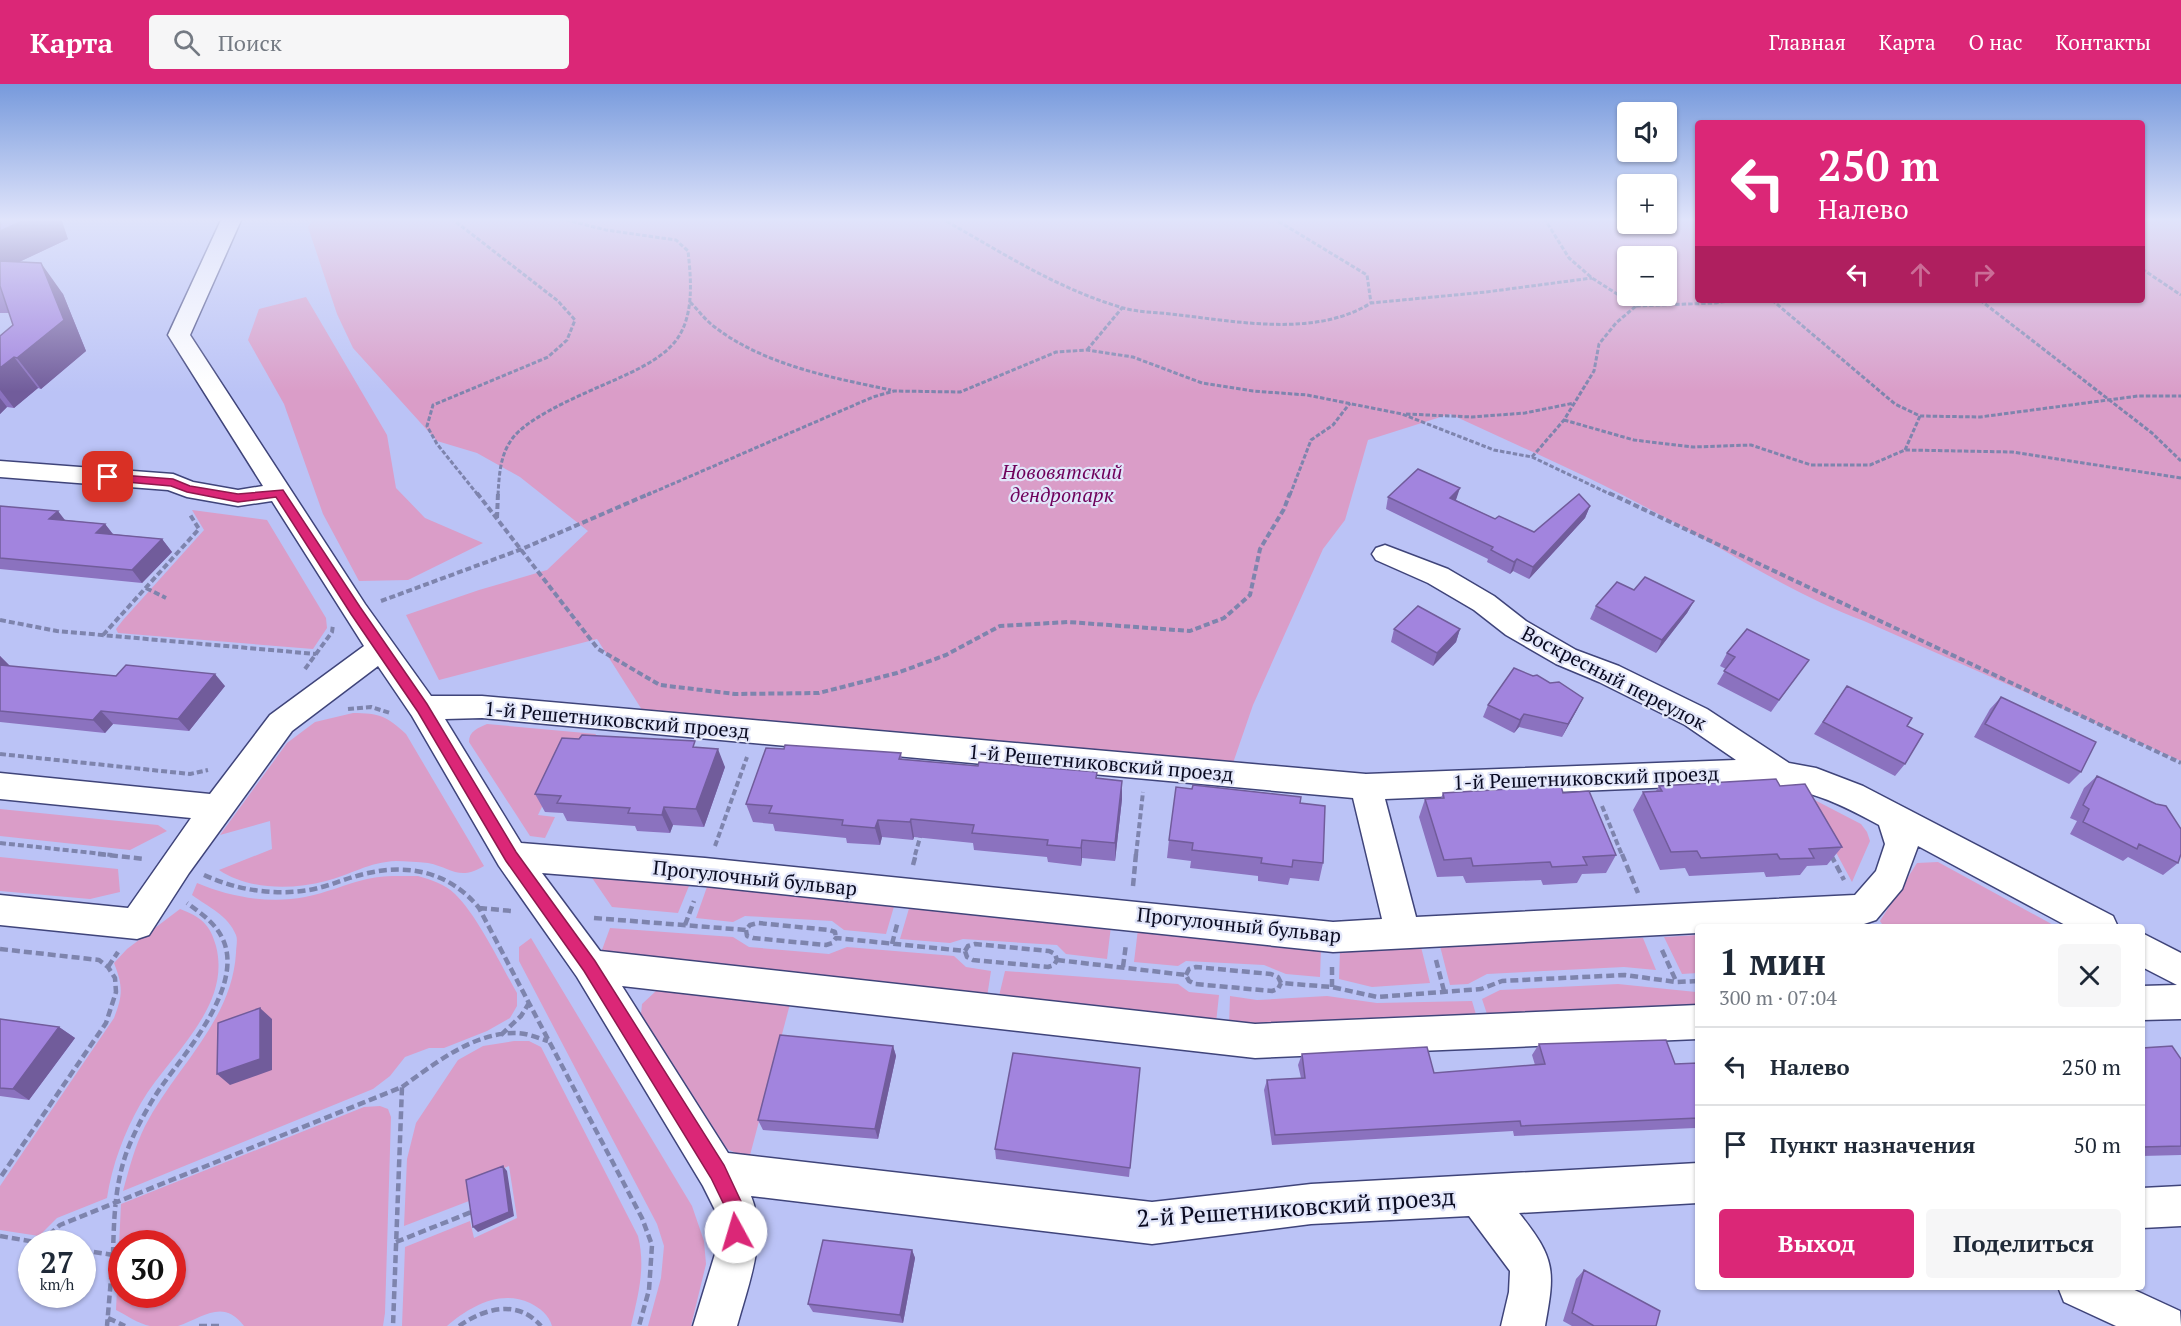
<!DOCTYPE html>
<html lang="ru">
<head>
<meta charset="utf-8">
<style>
  :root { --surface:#fff; --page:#f6f6f7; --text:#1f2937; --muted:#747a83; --line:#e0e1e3; --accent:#db2777 }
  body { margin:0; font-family:"PT Serif",serif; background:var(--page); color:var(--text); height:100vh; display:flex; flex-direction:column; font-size:22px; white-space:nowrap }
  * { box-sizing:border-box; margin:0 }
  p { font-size:20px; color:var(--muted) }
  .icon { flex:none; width:33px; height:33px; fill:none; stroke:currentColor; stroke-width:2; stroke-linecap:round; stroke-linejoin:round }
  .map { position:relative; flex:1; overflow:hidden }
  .drawer { position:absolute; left:1695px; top:840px; width:450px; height:366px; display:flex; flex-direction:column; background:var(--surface); border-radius:6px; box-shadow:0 2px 4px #0004 }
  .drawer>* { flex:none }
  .guide { position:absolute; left:1695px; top:36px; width:450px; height:183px; border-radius:6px; box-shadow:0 2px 4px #0004; background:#db2777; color:#fff; overflow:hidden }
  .tools { position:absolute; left:1617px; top:18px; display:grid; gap:12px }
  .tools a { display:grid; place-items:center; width:60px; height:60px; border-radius:6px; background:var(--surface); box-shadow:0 2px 4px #0004; font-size:30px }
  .speed { position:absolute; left:18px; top:1146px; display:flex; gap:12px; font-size:30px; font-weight:700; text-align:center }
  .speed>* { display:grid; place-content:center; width:78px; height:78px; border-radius:50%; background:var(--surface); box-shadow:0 2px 4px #0004; line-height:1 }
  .speed small { font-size:15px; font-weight:400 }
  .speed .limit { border:9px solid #d22; background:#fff; color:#111 }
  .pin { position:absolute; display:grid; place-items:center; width:51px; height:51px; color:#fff; margin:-26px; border-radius:12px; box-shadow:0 3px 9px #0006 }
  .me { position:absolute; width:66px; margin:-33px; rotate:354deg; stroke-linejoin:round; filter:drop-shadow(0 0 4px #0008) }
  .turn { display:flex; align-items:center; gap:21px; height:126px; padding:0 24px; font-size:27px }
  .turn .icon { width:78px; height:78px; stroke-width:2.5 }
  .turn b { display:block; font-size:42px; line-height:51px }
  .lanes { display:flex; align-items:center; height:57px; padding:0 24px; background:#0003; justify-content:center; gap:30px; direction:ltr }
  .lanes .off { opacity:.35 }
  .round { display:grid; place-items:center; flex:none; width:63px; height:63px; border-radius:6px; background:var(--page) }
  .headline { display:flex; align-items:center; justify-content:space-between; height:102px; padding:0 24px }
  h1 { font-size:36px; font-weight:700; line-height:45px }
  .primary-button { display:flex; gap:12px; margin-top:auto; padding:12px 24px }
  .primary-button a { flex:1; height:69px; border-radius:6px; background:var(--accent); color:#fff; font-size:24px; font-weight:700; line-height:69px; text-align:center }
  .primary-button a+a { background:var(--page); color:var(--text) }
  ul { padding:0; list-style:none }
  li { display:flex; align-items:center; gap:18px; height:78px; padding:0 24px; border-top:2px solid var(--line) }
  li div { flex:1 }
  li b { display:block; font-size:22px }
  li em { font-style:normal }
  header { display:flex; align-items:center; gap:36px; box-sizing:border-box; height:84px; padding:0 30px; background:var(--accent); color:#fff }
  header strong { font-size:28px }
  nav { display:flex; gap:33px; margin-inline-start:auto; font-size:21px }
  .search { width:420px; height:54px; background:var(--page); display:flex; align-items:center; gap:15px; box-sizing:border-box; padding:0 21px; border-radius:6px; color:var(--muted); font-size:22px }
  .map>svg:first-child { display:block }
  .green { fill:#da9dc8; fill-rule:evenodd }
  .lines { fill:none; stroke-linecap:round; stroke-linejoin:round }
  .minor-casing { stroke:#3f447a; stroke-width:3 }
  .path-far2 { stroke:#7e84ad; stroke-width:3; stroke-dasharray:4.5 2; stroke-linecap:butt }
  .path-far1 { stroke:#7e84ad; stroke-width:4; stroke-dasharray:6 3; stroke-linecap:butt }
  .path { stroke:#7e84ad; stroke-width:4.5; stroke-dasharray:8 4; stroke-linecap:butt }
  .minor { fill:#fff; fill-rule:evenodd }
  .wall { fill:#8b72bf }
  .shaded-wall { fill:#715c9b }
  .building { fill:#a284de; stroke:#715c9b; stroke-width:1.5 }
  .route { fill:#db2777; stroke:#8e194d; stroke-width:1.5 }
  .labels { text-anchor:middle; stroke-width:4.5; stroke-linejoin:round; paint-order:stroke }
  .park-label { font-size:20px; font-style:italic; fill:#6e005b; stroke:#e2e6fa }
  .street-label { font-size:20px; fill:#0a0b21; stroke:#e2e6fa }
  .near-street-label { font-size:24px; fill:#0a0b21; stroke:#e2e6fa }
</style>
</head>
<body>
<header>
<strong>Карта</strong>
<div class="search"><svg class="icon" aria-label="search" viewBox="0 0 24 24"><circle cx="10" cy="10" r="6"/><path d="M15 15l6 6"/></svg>Поиск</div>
<nav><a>Главная</a><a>Карта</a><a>О нас</a><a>Контакты</a></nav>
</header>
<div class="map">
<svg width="2181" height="1242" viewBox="0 0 2181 1242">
  <rect width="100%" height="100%" fill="#bbc3f6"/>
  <!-- green -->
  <path class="green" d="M313,134H1627L1628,140H1666L1667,134H1698V216H2142V134H2181V677L1864,537C1790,509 1723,464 1653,427C1587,391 1518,362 1450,330L1368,356L1345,436L1323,465L1253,621L1233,679L644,629L597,555L439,596L406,531L479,506L547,486L588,447L520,393L477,369L437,357L353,264L337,230L308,143ZM1628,172H1666V212H1628Z
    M306,213L387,351L396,404L425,434L483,459L408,496L359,497L323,430L284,320L248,256L259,225Z
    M192,426L267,436L326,534L327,544L313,565L118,549L116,545L123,536L204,446Z
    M353,629C379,629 387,632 406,650L484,782C459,797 452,784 428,779C418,778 406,777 396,777C369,778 350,791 326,797C291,806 249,806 219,786L272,765L270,737L220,751L287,659L315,638Z
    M487,640L596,650L586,669H568L538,731L555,733L545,754L530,752L469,658C469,647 478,644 487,640Z
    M1805,711L1861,740L1867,748L1870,757L1852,798Z
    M0,725L158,741L167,747L130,766L0,752Z
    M0,773L118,785L120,808L90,815L0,807Z
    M1938,778L2057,843H1884L1880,837L1917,779Z
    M588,788L691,797L678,829L612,823Z
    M418,792C431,796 445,800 455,810C477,831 501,881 517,909V922L510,934L487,947L444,964H429L405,973L390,992L373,1005L123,1107C129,1085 135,1062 145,1042C175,984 232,937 236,869C236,863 238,856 236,851C228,831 208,823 192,811L197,799C230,813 269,820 305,813C326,809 346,800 367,795C383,791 401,792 418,792Z
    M708,800L895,819L886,850L844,846L832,837L745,832L733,838L696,834Z
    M910,821L1111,842L1107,875L1066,870L1057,861L963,855L950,859L900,855Z
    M180,825C201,833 210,840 216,862C232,924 168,972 141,1019C124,1049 112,1081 107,1114L57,1134L39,1152L0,1146V1102L114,934C123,911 123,902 114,879L127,865Z
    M610,844L733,853L749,863L829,870L847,863L954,872L966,883L991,887L987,913L599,874Z
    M1138,845L1321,864L1320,893L1286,890L1264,881L1186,877L1178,882L1134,878Z
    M1698,851V889L1682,890L1664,853Z
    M531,854L692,1122L704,1157L706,1180L691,1242H648L661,1194L664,1162L657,1140L519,877V863Z
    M1643,854L1656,886L1624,883L1487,890L1468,900L1450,901L1440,862Z
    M1421,863L1430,899L1372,903L1339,895L1340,866Z
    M1005,887L1178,900L1189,908L1219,911L1216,939L998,916Z
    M1618,900L1696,908L1698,926L1489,936L1482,915L1500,906Z
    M656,907L790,920L749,1075L727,1065L641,930L642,920Z
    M1230,912L1257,916L1327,912L1377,919L1472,917L1477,934L1229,941Z
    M514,957H529L541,963L638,1152C646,1184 638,1211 631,1242H552C549,1231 540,1224 530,1219C500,1205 469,1223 447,1242H402L405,1163L470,1137L474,1154L517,1134L509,1082L467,1099L469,1117L404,1142L407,1075L416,1039L458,976L483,962Z
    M380,1022L388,1025L391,1033L385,1229L383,1242H244C223,1214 203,1234 178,1242C171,1242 157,1242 150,1242C139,1240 126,1231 116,1226L121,1120L364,1023ZM122,1160H172V1210H122Z"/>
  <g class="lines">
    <!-- minor casing -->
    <g class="minor-casing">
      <path id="minor" d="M222,134H242L190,251L365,520L431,612H482L1366,690L1736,676L1685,641L1599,598L1556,580L1506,551L1474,526L1428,499L1376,476L1372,470L1376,464L1385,461L1448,485L1494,512L1526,537L1576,566L1619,582L1707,625L1789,679L1816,684L1863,702L2113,832L2118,843H2069L1918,762L1902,805L1876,836L1864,840L1806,843H1698V849L1333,868L705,802L542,789L600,867L1255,940L1698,921V955L1255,974L622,902L728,1069L1152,1118L1311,1100L1698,1079V1119L1519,1129C1556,1175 1555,1187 1545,1242H1501L1509,1208L1510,1187L1469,1132L1311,1140L1152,1160L751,1112C768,1154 748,1201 737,1242H693L715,1170L716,1128L703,1102L577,893L499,782L412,632L378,582L292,647L189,789L149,851L137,855L0,841V811L128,824L191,734L0,715V689L210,710L270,631L364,562L272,417L238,422L187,413L168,406L0,393V377L173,390L193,398L238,406L263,402L168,251ZM482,634L1353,714L1382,835L1333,838L705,774L521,759L445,635ZM1748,700C1805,704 1829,714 1879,741L1885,760L1876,787L1855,811L1416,833L1385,715Z
        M2142,849L2181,869V935L2142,936V902L2177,901L2142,883Z
        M2181,1102V1142L2142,1144V1104Z
        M2058,1203H2128L2180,1227L2181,1242H2116L2064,1218Z"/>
    </g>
    <!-- path-far2 -->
    <path class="path-far2" d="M451,134L558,217L575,236L567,256L548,273L433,321L427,342L437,360L478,411
      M941,134C999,167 1056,204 1120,223C1138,229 1160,228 1179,231C1241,238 1316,253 1371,219L1486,208L1592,194
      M1273,134L1367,191L1371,219
      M1544,134L1569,174L1592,194L1636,222L1716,219L1733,216
      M2142,185L2181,211
      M1772,216L1895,320L1920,332L1980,333L2138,312H2181
      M1980,216L2152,349L2181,377
      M690,218C699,227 706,237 716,244C765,281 833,294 891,306
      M1087,266L1122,224
      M1406,330L1472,333L1525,329L1574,319
      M1564,336L1634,356L1693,363L1751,361L1811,381H1870L1905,366L2012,368L2181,394
      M1905,366L1920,332
      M1532,373L1564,336L1594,287L1599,260L1616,239L1636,222
      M498,411C499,393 500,373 510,358C527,329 605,302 636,286C652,278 670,267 679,252C694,228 691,194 688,167L676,156L606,146L559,134
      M647,411L873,313L894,307L960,308L1056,268L1087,266L1133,273L1202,299L1253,307L1307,311L1402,330L1494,366L1532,373L1612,411
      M1290,411L1311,356L1333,341L1350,319"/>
    <!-- path-far1 -->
    <path class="path-far1" d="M477,409L598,565L660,601L735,610L819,609L897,589L946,571L1000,542L1068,538L1190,547L1224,534L1250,511L1260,465L1284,425L1290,409
      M1609,409L2181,679
      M497,434L498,409
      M146,504L166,514
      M381,517L522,465L651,409
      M0,536L57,547L316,570
      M103,551L199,445L189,429
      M305,585L332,548L333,541
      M348,625L371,623L390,629
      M0,670L190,690L208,686
      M1602,722L1622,771
      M0,759L112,771
      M715,762L747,673
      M915,771L921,750
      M1136,771L1143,708"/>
    <!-- path -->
    <path class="path" d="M98,770L145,775
      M1622,770L1638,809
      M1831,771L1844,796
      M913,781L916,770
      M204,791C235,805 268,811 302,807C323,805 343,795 364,790C408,779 450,788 479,824L642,1134L652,1161L649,1206L639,1242
      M1133,802L1136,770
      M479,824L512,827
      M594,834L746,846L750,841L758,839L829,846L835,848L836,854
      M685,841L694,817
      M746,846L747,852L753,854L826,861L832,859L836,854L965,867
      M892,860L898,837
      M0,865L99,876L108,883L115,894L116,908L106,939L0,1094
      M1662,866L1676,897
      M965,867L967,873L973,876L1048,883L1054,881L1057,876
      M965,867L968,862L975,860L1049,867L1055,870L1057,876
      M1057,876L1186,891L1189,897L1195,900L1272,907L1278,905L1281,899
      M1436,876L1444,907
      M108,883L118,868
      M1123,883L1126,860
      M1332,883V903
      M1186,891L1189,885L1196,883L1271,890L1278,893L1281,899L1332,903L1377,913L1481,905L1502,897L1625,891L1676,898L1698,897
      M501,951L521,932L529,919
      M402,1003C434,980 474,948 516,949C527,949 538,954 548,957
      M0,1152L41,1159
      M396,1158L474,1127
      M40,1159L60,1141L402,1003L393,1242
      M82,1166L113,1171L107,1242
      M113,1171C114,1131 115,1092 132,1055C140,1037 150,1019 161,1003C186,968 242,904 224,858C217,840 202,830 187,819
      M108,1234L125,1242
      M199,1242H220
      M459,1242C485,1224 518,1215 541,1242"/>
    <!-- minor -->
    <use href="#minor" class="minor"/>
  </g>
  <!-- wall -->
  <path class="wall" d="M0,134L68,155L19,178L63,210L86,267L41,305L38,304L14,324L7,323L0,330V252L13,241L9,229H0Z
    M1388,413L1456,416L1495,435L1534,448L1590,422L1585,434L1529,495L1513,487L1510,490L1487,478L1488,475L1386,425Z
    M0,422L66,436L105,440L113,450L162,455L172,468L142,499L0,485Z
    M1634,506L1694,517L1687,529L1656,569L1590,535L1596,522Z
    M1394,545H1460L1456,558L1433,582L1391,558Z
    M1727,569L1800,588L1771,628L1717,600L1726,585L1720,582Z
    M0,572L10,582L225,602L189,647L113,640L105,649L0,638Z
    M1533,592L1550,599L1583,614L1562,653L1519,643L1514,649L1483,633L1488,621Z
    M1847,602L1907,642L1905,680L1895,692L1814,650Z
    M2001,613L2081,688L2069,700L1974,653L1990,625Z
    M697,664L725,683L704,743L673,741L670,749L637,747L635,742L567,737L563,729L545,728L535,710Z
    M784,665L901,669L902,676L1097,694L1122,715L1115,777L1082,774L1081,782L1048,778L1047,773L974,766L973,759L914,753L913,756L882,753L880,761L847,759L846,754L775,747L773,740L753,738L746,720Z
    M2097,692L2178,779L2163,791L2128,773L2123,777L2070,750L2077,737L2070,734L2084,704Z
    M1659,702H1780L1842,763L1827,781L1807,782L1800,791L1766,793L1764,788L1689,792L1685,784L1660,786L1633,726L1643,708L1656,707Z
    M1443,709H1563L1616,771L1606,789L1582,790L1577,799L1543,801L1541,796L1466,799L1463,792L1437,793L1419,733L1425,715L1441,714Z
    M1300,719L1323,779L1319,797L1290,794L1288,801L1258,797V792L1190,784L1191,777L1167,774L1169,756Z
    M0,935L59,943L75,954L29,1016L0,1012Z
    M1539,960L1675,980L1698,979V1041L1695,1044L1514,1052L1513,1047L1272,1061L1264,1006L1267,996L1301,994L1298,981L1302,970L1434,989L1535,981L1532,971Z
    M893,962L896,972L878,1055L763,1046L758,1036Z
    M2142,964L2181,975V1071L2142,1072Z
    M1140,984L1129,1093L996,1075L995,1065Z
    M912,1166L915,1174L903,1239L813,1228L808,1220Z
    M1584,1186L1656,1242H1572L1563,1237L1576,1195Z"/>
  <!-- shaded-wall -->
  <path class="shaded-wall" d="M29,134H61L68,155L0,187V147Z
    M41,179L63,210L86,267L41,305L17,274Z
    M14,273L38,304L14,324L0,306V284Z
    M0,314L7,323L0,330Z
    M1460,404L1456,416L1446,426L1450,414Z
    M1590,422L1585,434L1529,495L1533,483Z
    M58,427L68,440L49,435Z
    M105,440L115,453L96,449Z
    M162,455L172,468L142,499L132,486Z
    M1517,475L1513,487L1510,490L1514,478Z
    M1694,517L1687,529L1656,569L1662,556Z
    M1460,545L1456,558L1433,582L1437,569Z
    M0,572L11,583L0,590Z
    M215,590L225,602L189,647L178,635Z
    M1583,614L1577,626L1562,653L1568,640Z
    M101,627L113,640L105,649L93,636Z
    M1524,630L1519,643L1514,649L1520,636Z
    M718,665L725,683L704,743L696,725Z
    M1122,697V715L1115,777V759Z
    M664,723L673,741L670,749L662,731Z
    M911,735L914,753L913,756L910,738Z
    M878,736L882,753L880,761L875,744Z
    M1082,756V774L1081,782V764Z
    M260,924L272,935V986L230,1001L217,990Z
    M59,943L75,954L29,1016L13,1005Z
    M893,962L896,972L878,1055L875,1045Z
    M503,1082L507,1087L514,1132L478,1148L473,1143Z
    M912,1166L915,1174L903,1239L900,1231Z"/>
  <!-- building -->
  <path class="building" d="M0,134H29L0,147Z
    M0,177L41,179L64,236L17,274L14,273L0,284V252L13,241L0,202Z
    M1418,385L1460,404L1450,414L1495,435L1499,432L1534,448L1579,410L1590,422L1533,483L1517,475L1514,478L1491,466L1493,463L1388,413Z
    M0,422L58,427L49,435L105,440L96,449L162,455L132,486L0,474Z
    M1645,493L1694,517L1662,556L1596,522L1617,498L1634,506Z
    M1418,522L1460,545L1437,569L1394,545Z
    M1747,545L1809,576L1779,616L1724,587L1735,573L1727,569Z
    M0,581L116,592L126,581L215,590L178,635L101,627L93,636L0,627Z
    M1514,584L1533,592L1537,591L1550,599L1559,598L1583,614L1568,640L1524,630L1520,636L1488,621Z
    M1847,602L1912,634L1907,642L1923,650L1905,680L1823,638Z
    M2001,613L2096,658L2081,688L1985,640Z
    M582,651L695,657L693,663L718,665L696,725L664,723L662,731L628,729L630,724L557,719L561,712L535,710L562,654L579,655Z
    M785,661L901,669L899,675L978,682L979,678L1097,688L1096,694L1122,697L1115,759L1082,756L1081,764L1047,761L1048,756L972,749L974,741L911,735L910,738L878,736L875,744L842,741L843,736L769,729L772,722L746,720L766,664L784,665Z
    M2097,692L2156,720L2166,722L2181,745V770L2178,779L2139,760L2137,765L2083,738L2089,725L2083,721Z
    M1776,695L1780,702L1805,700L1842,763L1809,765L1814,774L1780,775L1777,770L1701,774L1697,767L1671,768L1643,708L1662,707L1659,702Z
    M1193,701L1301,713L1300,719L1325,722L1323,779L1293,776L1292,783L1261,779L1262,774L1192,766L1193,759L1169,756L1176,703L1192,705Z
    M1561,702L1563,709L1589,707L1616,771L1583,773L1587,781L1552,783L1550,778L1473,782L1471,774L1444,776L1425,715L1444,714L1443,709Z
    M260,924V975L217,990L218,939Z
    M0,935L59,943L13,1005L0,1004Z
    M780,951L893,962L875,1045L758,1036Z
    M1666,956L1675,980L1698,979V1034L1521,1042L1520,1037L1275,1051L1267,996L1305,994L1302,970L1427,963L1434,989L1545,980L1539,960Z
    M2172,962L2181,975V1062L2142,1063V964Z
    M1013,969L1140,984L1130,1084L995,1065Z
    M503,1082L509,1128L473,1143L466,1096Z
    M823,1156L912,1166L900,1231L808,1220Z
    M1584,1186L1660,1227L1656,1242H1594L1572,1229Z"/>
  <!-- sky -->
  <linearGradient id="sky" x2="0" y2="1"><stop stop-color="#779adc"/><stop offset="0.44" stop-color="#e0e4fb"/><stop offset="1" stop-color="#e0e4fb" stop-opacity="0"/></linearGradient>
  <rect width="2181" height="308" fill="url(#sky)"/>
  <!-- route -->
  <path class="route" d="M108,390L173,395L190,402L238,410L283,406L360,523L427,620L516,768L595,877L724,1081L745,1126V1148L742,1154L736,1157L729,1154L726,1148L727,1127L711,1094L584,887L506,777L418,628L351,530L276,413L238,418L187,408L171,402L104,396L102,393Z"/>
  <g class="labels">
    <!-- park labels -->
    <g class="park-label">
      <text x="1062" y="395">Нововятский<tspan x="1062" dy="23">дендропарк</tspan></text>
    </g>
    <!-- street labels -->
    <g class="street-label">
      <text transform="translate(1614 594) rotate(27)" y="7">Воскресный переулок</text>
      <text transform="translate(617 636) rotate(5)" y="7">1-й Решетниковский проезд</text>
      <text transform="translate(1101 679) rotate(5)" y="7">1-й Решетниковский проезд</text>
      <text transform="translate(1586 694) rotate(-2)" y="7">1-й Решетниковский проезд</text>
      <text transform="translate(755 794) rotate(6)" y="7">Прогулочный бульвар</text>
      <text transform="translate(1239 841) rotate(6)" y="7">Прогулочный бульвар</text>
    </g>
    <!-- near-street labels -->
    <g class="near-street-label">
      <text transform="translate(1296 1124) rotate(-4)" y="8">2-й Решетниковский проезд</text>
    </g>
  </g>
</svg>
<div class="tools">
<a><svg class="icon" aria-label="sound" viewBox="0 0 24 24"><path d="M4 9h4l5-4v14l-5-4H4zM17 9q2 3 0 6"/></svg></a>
<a>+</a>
<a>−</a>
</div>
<div class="speed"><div>27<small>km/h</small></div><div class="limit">30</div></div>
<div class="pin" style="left:108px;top:393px;background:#d93025"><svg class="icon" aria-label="arrive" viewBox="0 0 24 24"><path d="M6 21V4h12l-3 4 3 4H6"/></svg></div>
<svg class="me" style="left:736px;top:1148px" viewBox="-20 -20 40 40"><circle r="19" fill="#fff"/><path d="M0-13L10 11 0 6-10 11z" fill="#db2777"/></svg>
<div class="guide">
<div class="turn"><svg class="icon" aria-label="left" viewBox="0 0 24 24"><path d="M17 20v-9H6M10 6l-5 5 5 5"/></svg><div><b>250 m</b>Налево</div></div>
<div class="lanes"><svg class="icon" aria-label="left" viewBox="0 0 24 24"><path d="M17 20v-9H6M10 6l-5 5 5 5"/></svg><svg class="icon off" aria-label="ahead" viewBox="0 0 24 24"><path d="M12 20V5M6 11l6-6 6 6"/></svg><svg class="icon off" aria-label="right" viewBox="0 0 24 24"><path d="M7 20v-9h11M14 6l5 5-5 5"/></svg></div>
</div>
<section class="drawer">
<div class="headline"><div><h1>1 мин</h1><p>300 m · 07:04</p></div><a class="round"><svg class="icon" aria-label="close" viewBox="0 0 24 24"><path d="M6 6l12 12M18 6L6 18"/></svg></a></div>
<ul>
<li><svg class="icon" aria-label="left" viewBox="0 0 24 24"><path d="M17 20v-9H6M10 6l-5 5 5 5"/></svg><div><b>Налево</b></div><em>250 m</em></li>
<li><svg class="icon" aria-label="arrive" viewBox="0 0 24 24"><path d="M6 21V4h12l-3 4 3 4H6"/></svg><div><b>Пункт назначения</b></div><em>50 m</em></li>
</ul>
<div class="primary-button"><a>Выход</a><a>Поделиться</a></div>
</section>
</div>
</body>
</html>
